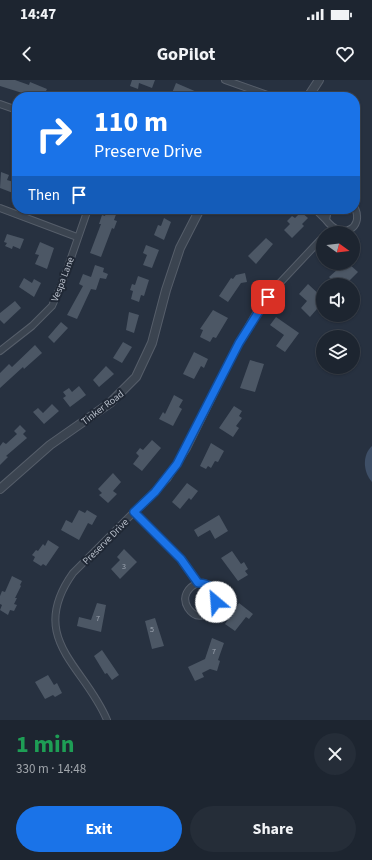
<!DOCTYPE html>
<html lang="en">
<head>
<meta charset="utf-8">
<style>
  :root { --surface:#1d2530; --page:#252d38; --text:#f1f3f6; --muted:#a0a5ab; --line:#3b424c; --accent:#1a73e8 }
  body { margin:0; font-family:"Source Sans 3",sans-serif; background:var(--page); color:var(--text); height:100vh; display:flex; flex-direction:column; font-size:15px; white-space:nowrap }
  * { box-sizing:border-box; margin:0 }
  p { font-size:13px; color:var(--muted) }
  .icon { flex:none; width:22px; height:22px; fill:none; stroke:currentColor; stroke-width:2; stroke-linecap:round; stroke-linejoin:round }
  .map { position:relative; height:640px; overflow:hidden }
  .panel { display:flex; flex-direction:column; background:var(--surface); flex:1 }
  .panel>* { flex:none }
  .hud { position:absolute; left:12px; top:12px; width:348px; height:122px; border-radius:16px; box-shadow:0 1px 3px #0004,0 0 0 1px var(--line); background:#1a73e8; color:#fff; overflow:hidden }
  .needle { width:26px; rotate:105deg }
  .tools { position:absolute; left:316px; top:146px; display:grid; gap:8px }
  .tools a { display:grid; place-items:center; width:44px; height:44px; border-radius:50%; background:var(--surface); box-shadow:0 1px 3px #0004,0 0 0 1px var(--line); font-size:20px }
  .pin { position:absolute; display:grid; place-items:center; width:34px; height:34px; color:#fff; margin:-17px; border-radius:8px; box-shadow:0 2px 6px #0006 }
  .me { position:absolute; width:44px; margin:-22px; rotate:333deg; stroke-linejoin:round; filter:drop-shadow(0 0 3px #0008) }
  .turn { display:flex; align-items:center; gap:14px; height:84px; padding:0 16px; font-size:18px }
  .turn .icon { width:52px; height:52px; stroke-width:2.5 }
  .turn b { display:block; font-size:28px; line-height:34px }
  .then { display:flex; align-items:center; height:38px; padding:0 16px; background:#0003; gap:8px; font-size:15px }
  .round { display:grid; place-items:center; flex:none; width:42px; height:42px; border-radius:21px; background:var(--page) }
  .summary { display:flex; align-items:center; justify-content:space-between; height:68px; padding:0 16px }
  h1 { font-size:24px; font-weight:700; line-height:30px; color:#1e9e55 }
  .action { display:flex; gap:8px; margin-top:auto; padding:8px 16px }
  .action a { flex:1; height:46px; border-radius:24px; background:var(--accent); color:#fff; font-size:16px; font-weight:700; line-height:46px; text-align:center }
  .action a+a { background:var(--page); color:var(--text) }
  .status { display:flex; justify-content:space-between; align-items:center; height:28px; padding:0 20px; background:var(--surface); direction:ltr }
  .status svg { height:11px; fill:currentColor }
  header { display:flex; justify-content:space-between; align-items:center; height:52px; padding:0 16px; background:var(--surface); font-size:18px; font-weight:700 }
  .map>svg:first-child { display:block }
  .water { fill:#3e4f67 }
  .building { fill:#4c5765 }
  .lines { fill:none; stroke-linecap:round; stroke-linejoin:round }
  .minor-casing { stroke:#565e6a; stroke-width:8 }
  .tertiary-casing { stroke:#565e6a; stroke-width:10 }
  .minor { stroke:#3b4450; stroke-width:6 }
  .tertiary { stroke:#3b4450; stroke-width:8 }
  .route-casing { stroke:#114b97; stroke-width:10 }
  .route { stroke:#1a73e8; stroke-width:7 }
  .labels { text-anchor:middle; stroke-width:4; stroke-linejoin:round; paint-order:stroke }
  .number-label { font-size:8px; fill:#9da5b1 }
  .street-label { font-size:10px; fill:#b8bfca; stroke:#202835 }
</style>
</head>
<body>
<div class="status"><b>14:47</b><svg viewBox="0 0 49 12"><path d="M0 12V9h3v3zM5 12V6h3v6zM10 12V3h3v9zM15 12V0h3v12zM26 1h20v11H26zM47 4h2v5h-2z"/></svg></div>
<header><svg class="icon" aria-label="back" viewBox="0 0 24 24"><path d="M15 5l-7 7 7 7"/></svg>GoPilot<svg class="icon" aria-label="heart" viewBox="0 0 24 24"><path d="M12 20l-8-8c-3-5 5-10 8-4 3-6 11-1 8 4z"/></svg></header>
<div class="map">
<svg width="372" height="640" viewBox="0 0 372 640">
  <rect width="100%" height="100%" fill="#273140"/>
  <!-- water -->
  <path class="water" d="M372,366V402C363,392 362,375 372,366Z"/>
  <!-- building -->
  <path class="building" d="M0,0H15L29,5L30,2L47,9L43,17H35L0,6Z
    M132,0H155L152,8L139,3L138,9L130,6Z
    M176,3L190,9L208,17H182L172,13Z
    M1,92L9,95L7,100L17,103L13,113L0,108Z
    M107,129H118L114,140L117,141L114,149L112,148L101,177L90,173L101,144H99L102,135L105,136Z
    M301,132L308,138L302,144L304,146L292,158L284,150L290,144L287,141L292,136L295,138Z
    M164,138L171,142L164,160L154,155L158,145L161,146Z
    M7,154L24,159L20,169L13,166L12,169L5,166L7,163L4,162Z
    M266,158L273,164L256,184L248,176Z
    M40,162L54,168L47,189L35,184L39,175L35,174Z
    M146,165L159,170L152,188L143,185L147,175L143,173Z
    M349,184L358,192L345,205H337L329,197L338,189L340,191L342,188L343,190Z
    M95,185L104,188L103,192L108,194L106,199L100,198L96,210L91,209L77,239L67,235L83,206L79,204L83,194L91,197Z
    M245,193L247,202L241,203L228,222L219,216L231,198L233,199L236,195Z
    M138,196L149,200L144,216L141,215L139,222L131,219L133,211L130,210L132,204L135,205Z
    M24,198L32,203L34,199L41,203L34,217L19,207Z
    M308,204L323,218V222L310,237L301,228L307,221L299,214Z
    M15,221L21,228L4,244L0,240V233Z
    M213,230L228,238L216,258L213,257L210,262L200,257L203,250L200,249Z
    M129,232L139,235L134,253L126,250Z
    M276,237L299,253L285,272L276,266L284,255L270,245Z
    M61,242L68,248L54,263L48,257Z
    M123,262L132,267L122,283L113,278Z
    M35,265L42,273L24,289L23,287L0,308V293L9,284L12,287Z
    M194,272L208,279L204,288L201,286L194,299L183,294Z
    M250,280L264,284L255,312L240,308Z
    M106,286L114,294L99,307L93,300Z
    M79,306L86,315L70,327L63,318L66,316L63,312L69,308L72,312Z
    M174,315L183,320L179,327L182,329L173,346L159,339L163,332L165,334Z
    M52,324L59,331L44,344L33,332L38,328L43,333Z
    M234,326L242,331L239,336L242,338L236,346L239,348L233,357L219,348Z
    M20,345L26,351L23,354L27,358L6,376L8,377L0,385V366L3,362L6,364L17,354L14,351Z
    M152,360L161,368L142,391L133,384L139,376L136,373L140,368L143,370Z
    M211,363L224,371L218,382L215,381L211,388L208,386L206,389L200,386Z
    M113,393L121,402L113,411L117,414L108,423L99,415L102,413L98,409Z
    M187,403L198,411L191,420L189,418L180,429L172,422Z
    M79,430L85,433L87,430L97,436L92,445L88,443L79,460L61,450L66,440L72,443Z
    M219,435L228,451L215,459L210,450L198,457L194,450Z
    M48,460L59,467L46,486L43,484L41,486L33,481L35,477L32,475L36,470L38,471L43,464L45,466Z
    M124,469L137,482L120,499L111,489L120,480L117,477Z
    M232,471L241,484L244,482L248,489L245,491L248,495L238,501L221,478Z
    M12,496L22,501L20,505L21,506L15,518H17L14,524L17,525L14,531L10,530L8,535L0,530L2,525L0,524V516L2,511L5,512Z
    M97,523L106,525L101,552L77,546L79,537L91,540Z
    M239,523L253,534L249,539L246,537L235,551L225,544Z
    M155,538L164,566L152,569L145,541Z
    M212,558L224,563L218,580L220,581L217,591L210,589L202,593L204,597L195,601L188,587L205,579Z
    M102,570L119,595L112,600L107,593L105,594L94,576Z
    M48,595L54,605L57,603L62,613L55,617L53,615L45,619L35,602Z"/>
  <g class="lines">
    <!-- minor casing -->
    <g class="minor-casing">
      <path id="minor" d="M225,0L273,17
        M0,24L17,30
        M0,128L77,157
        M315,129L326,140
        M328,129L326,140C342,161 364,148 355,128
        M0,271L32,246L52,226L63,201L88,129
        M134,432L181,479L198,503C236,502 206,555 188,528C181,517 188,507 198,503
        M107,640C85,586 26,559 73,493L167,399L187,368L239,263L258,230L277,206L323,157"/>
    </g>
    <!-- tertiary casing -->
    <g class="tertiary-casing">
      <path id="tertiary" d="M308,17L319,0
        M0,409L50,365L110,323L136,297L152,263L166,210L180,168L200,129"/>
    </g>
    <!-- minor -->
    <use href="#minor" class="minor"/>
    <!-- tertiary -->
    <use href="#tertiary" class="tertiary"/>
  </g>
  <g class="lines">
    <!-- route casing -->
    <g class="route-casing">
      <path id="route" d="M216,522C216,510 210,503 198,503L181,479L134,432L155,412L177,384L239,263L268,217"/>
    </g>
    <!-- route -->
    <use href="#route" class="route"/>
  </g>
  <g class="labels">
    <!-- number labels -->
    <g class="number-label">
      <text x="124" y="489">3</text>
      <text x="98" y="541">7</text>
      <text x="152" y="552">5</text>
      <text x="214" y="574">7</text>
    </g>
    <!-- street labels -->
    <g class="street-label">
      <text transform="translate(62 199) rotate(-69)" y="4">Vespa Lane</text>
      <text transform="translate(102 327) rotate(-37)" y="4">Tinker Road</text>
      <text transform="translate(105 461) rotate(-45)" y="4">Preserve Drive</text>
    </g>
  </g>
</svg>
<div class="tools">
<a><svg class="needle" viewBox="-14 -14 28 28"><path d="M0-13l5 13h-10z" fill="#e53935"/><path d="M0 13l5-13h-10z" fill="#a0a5ab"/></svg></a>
<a><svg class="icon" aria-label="sound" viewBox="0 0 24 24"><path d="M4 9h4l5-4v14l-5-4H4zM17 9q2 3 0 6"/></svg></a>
<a><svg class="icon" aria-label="layers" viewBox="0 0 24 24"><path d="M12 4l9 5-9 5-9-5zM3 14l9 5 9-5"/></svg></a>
</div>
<div class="pin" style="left:268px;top:217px;background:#d93025"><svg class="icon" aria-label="arrive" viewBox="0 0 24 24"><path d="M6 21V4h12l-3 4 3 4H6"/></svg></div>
<svg class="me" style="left:216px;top:522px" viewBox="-20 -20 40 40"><circle r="19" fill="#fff"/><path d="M0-13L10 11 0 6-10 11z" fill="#1a73e8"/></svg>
<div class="hud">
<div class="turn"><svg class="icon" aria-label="right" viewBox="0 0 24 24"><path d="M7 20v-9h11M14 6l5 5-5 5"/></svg><div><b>110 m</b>Preserve Drive</div></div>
<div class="then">Then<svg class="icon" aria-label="arrive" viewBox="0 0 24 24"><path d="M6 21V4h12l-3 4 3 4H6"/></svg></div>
</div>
</div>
<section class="panel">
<div class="summary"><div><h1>1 min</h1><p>330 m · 14:48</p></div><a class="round"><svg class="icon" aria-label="close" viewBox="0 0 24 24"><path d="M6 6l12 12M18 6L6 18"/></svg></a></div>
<div class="action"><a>Exit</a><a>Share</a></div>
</section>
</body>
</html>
